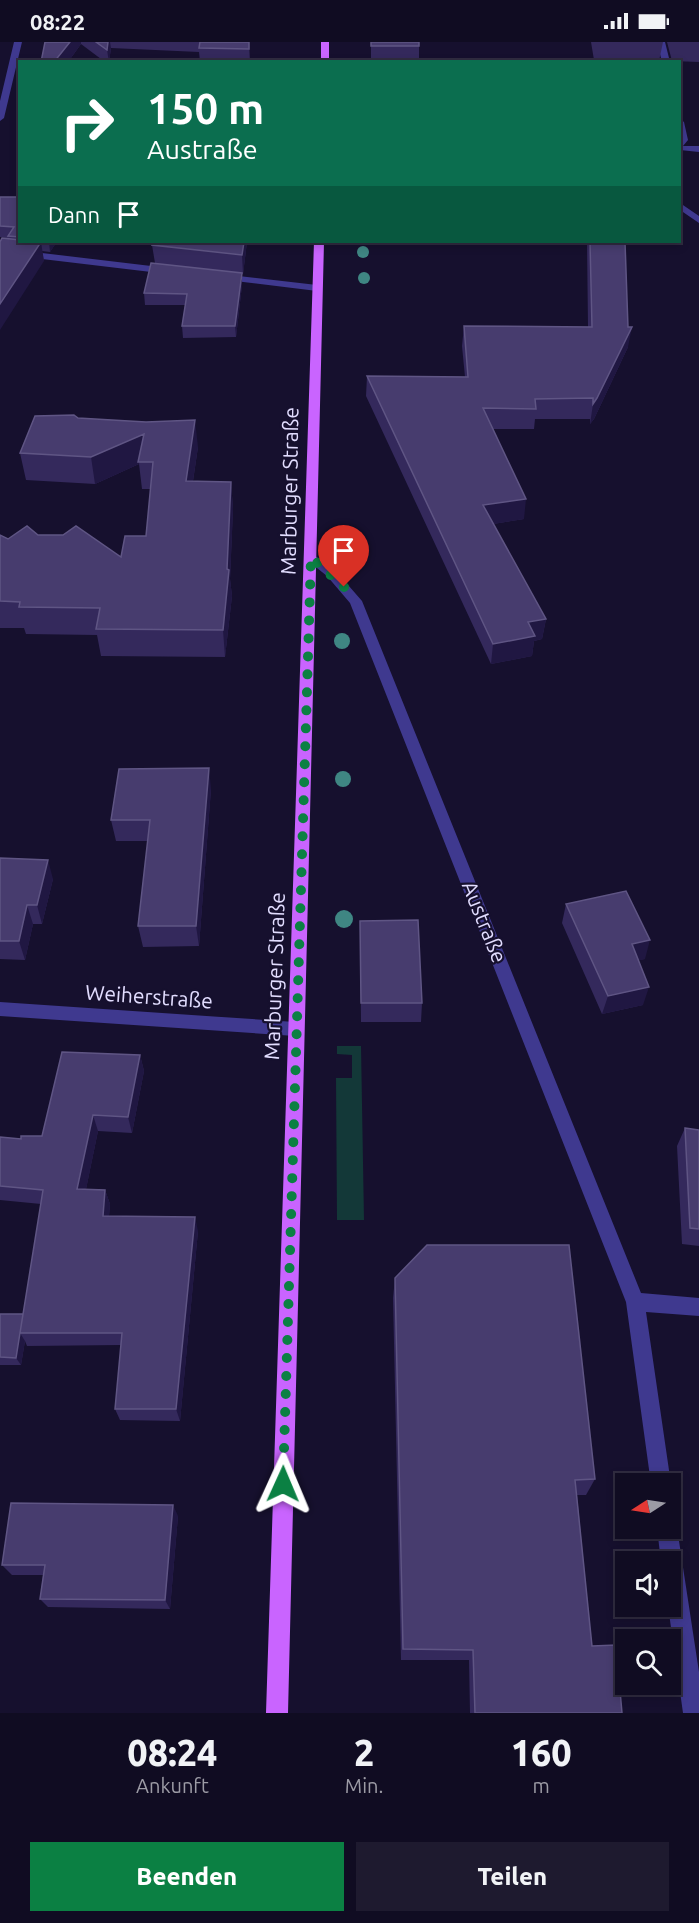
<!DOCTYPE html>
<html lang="de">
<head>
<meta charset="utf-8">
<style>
  :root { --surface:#100c22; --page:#1e1a2f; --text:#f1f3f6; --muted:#9c9ba5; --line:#302c40; --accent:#0b8043 }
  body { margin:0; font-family:Ubuntu,sans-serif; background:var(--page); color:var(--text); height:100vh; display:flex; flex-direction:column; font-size:22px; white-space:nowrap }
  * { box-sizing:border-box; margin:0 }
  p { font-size:20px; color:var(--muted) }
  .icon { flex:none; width:33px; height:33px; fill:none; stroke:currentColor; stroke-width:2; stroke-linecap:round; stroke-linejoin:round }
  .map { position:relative; height:1671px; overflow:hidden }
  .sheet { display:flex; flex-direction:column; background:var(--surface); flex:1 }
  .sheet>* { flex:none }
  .hud { position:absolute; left:18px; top:18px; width:663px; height:183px; border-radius:0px; box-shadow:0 3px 9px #0003,0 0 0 2px var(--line); background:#0b6e4f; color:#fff; overflow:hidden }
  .needle { width:39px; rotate:258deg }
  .buttons { position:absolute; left:615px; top:1431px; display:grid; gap:12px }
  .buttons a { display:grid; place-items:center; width:66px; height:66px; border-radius:0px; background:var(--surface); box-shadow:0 3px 9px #0003,0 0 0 2px var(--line); font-size:30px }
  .pin { position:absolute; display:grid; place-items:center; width:51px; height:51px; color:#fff; margin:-62px -26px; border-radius:50% 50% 50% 0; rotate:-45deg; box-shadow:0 0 6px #0007 }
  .pin .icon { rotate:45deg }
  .me { position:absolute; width:66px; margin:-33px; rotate:1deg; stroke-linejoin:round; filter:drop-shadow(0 0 4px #0008) }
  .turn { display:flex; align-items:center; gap:21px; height:126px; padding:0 30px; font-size:27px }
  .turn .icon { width:78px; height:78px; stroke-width:2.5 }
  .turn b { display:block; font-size:42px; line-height:51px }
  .then { display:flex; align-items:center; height:57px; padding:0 30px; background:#0003; gap:12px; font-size:22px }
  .eta { display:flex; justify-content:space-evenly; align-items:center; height:102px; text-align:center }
  .eta b { font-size:36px; font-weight:800; line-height:42px }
  .cta { display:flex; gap:12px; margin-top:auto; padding:12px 30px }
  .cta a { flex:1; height:69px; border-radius:0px; background:var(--accent); color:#fff; font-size:24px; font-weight:800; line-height:69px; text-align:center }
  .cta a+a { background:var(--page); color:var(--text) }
  .status { display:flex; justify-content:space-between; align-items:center; height:42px; padding:0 30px; background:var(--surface); direction:ltr }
  .status svg { height:16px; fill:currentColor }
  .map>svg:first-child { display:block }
  .green { fill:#133838 }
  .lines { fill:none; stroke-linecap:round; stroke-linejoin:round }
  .lane { fill:#3f398f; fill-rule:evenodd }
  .street { fill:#3f398f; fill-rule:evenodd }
  .primary { fill:#c964ff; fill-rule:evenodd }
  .tree { fill:#3f8683 }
  .wall { fill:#34295c }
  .shaded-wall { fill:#201742 }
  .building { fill:#473c6e; stroke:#5f5584; stroke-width:1.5 }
  .route { stroke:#0b8043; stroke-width:10; stroke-dasharray:0 18 }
  .labels { text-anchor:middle; stroke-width:4.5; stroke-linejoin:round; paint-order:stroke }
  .street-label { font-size:21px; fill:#e2ddff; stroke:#16102e }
</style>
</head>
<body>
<div class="status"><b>08:22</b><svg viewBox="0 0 49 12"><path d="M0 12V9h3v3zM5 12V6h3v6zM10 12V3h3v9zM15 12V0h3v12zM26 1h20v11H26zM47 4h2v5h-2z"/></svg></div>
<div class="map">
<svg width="699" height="1671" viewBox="0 0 699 1671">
  <rect width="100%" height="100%" fill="#16102e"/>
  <!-- green -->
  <path class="green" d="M337,1004H361L364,1178H337L336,1036H352V1013L337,1012Z"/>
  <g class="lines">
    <!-- lane -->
    <path class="lane" d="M657,0H665L670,20H662Z
      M680,77L684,80L688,98L683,104H699V110L680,108Z"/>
    <!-- street -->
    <path class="street" d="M14,0H22L4,76L0,79V59Z
      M680,161L699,174V181L680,168Z
      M0,206L168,226L173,229L168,232L0,212Z
      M221,232L317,243L322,246L317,249L218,237V233Z
      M311,511L335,528L362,559L641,1251L699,1256V1274L646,1270L671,1442L670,1444V1442H651L626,1260L350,561L327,534L307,518V512Z
      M0,960L295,980L301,982L303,987L301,992L295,994L0,974Z
      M670,1477L674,1479L677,1486L699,1630V1671H683L668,1564H670V1520H661L657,1486H670Z"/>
    <!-- primary -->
    <path class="primary" d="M321,0H329V20H321Z
      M314,200H324L288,1671H266Z"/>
  </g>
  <!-- trees -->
  <g class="tree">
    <circle cx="363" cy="210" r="6"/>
    <circle cx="364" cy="236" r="6"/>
    <circle cx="342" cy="599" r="8"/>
    <circle cx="343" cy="737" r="8"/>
    <circle cx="344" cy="877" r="9"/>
  </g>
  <!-- wall -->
  <path class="wall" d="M45,0H249L250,20H200L199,10L111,6L109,20H105L81,2L68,20H41Z
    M371,0H419V17L371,18Z
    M591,0H663L659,19L594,18Z
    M667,0H699V20L672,19Z
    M0,155H20V200H66V202L56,201L50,210L42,209L44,219L8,196L0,195Z
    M247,200L243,232H242V243L236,295L183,296L182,284L185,263H145L144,251L155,221L152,203Z
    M587,200H625L628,305L594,377L590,382V377H535L534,387H493L524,477L493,482L546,577L542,597L534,599L532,614L491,622L366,354L367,334L465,335L462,304L464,284L588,285Z
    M78,376L198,405L193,439L231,440L233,467L230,537L232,554L225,615L101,614L97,593L26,592L24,586H0V493L8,497L38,493L121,515L146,494L151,447H142L139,422L95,442L26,438L20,411Z
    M211,747L199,904L143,905L138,884L148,799H116L111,778Z
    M0,816L53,837L42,882H33L25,918L0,917Z
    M566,862L645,917L638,918L643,963L602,972L562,881Z
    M360,879L422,961L421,980H361Z
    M140,1013L144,1029L132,1091L98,1089L86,1147L105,1148L110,1162L109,1174L198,1189L180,1379L120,1378L115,1367L121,1303L27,1304L25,1299L21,1323H0V1272H23L41,1162L0,1158V1095L21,1097L42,1094Z
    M685,1086L699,1088V1204L682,1202L677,1104Z
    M395,1236L595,1437L586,1453H577L592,1604L622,1671H470L469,1618H401L393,1256Z
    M178,1474L170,1567L48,1565L40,1557L43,1533H12L2,1523Z"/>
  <!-- shaded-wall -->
  <path class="shaded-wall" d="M70,0H81V2L68,20H54Z
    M108,0H110L111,6L109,20L107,8Z
    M41,200L44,219L0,288V262Z
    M49,200H55L56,201L50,210Z
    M244,200H247L243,232L242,213Z
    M242,231V243L236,295L235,284Z
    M632,285L628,305L594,377L590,382L593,362Z
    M195,378L198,405L189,465L186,439Z
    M144,392L139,422L95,442L91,415Z
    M231,440L233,467L230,537L232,554L225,615L223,588L227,527Z
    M526,457L524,477L481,484L483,463Z
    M546,577L542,597L534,599L532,614L491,622L493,602L528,580Z
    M209,726L211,747L199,904L196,884Z
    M48,818L53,837L42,882L37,863Z
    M27,863L33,882L25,918L19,899Z
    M650,898L645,917L626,921L632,902Z
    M649,945L643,963L602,972L608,954Z
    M140,1013L144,1029L132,1091L128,1075Z
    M93,1073L98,1089L83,1162L77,1147Z
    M105,1148L110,1162L108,1189L103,1174Z
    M195,1175L198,1189L180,1379L176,1367Z
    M23,1272L20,1291L25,1299L21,1323L16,1316Z
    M173,1463L178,1474L170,1567L165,1558Z"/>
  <!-- building -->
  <path class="building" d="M45,0H70L54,20H41Z
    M96,0H108L107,8Z
    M200,0H249V7L199,6Z
    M371,0H419V4H371Z
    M0,155H20V195L8,194L14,185L0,184Z
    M2,196L20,198V200H41L0,262V200Z
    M153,200H244L242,213L152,203Z
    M590,200H625L628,285H632L597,356L593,362V356L535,357L536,367L483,366L526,457L483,463L546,577L528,580L535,594L493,602L367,334L468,335L464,284L592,285Z
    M151,221L242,231L235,284H182L187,252L144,251Z
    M74,373L78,376L146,380L195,378L186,439L231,440L227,527L229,528L223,588L96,587L100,566L19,565L20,560L0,559V493L8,497L27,484L38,493H63L76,484L121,515L125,494H146L153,420H138L144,392L91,415L20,411L35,374Z
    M209,726L196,884H138L150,778H111L119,727Z
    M0,816L48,818L37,863H27L19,899H0Z
    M626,849L650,898L632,902L649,945L608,954L566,862Z
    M418,878L422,961H361L360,879Z
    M62,1010L140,1013L128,1075L93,1073L77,1147L105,1148L103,1174L195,1175L176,1367H115L122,1291H20L43,1148L0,1144V1095L21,1097V1094H42Z
    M685,1086L699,1088V1187L690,1186Z
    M427,1203H569L595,1437L575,1438L592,1604L616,1603L622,1671H475L473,1608L403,1607L395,1236Z
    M0,1272H23L16,1316L0,1315Z
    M11,1461L173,1463L165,1558L40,1557L45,1523H2Z"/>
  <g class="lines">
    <!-- route -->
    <path class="route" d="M283,1442L311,515L344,545"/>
  </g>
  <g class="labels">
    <!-- street labels -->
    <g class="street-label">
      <text transform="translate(290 449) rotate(-89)" y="7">Marburger Straße</text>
      <text transform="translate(484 880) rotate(68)" y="7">Austraße</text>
      <text transform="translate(275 934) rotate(-88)" y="7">Marburger Straße</text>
      <text transform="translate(149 955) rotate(4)" y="7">Weiherstraße</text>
    </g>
  </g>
</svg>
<div class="buttons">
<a><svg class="needle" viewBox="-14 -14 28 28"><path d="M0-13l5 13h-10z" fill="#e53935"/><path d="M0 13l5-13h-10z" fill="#9c9ba5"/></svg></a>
<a><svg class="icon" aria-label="sound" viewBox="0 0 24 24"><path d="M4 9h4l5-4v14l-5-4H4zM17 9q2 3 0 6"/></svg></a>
<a><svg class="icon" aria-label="search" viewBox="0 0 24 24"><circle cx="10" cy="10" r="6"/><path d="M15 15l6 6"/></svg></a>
</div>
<div class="pin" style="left:344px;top:545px;background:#d93025"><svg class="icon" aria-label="arrive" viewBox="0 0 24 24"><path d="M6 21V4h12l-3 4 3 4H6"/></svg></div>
<svg class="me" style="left:283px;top:1442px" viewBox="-20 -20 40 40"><path d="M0-17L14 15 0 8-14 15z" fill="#0b8043" stroke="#fff" stroke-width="4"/></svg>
<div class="hud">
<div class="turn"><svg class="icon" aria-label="right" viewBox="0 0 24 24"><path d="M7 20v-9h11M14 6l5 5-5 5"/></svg><div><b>150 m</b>Austraße</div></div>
<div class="then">Dann<svg class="icon" aria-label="arrive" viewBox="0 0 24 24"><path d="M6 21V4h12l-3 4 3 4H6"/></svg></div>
</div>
</div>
<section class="sheet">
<div class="eta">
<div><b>08:24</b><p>Ankunft</p></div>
<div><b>2</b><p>Min.</p></div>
<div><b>160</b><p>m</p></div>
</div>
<div class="cta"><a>Beenden</a><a>Teilen</a></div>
</section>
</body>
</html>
